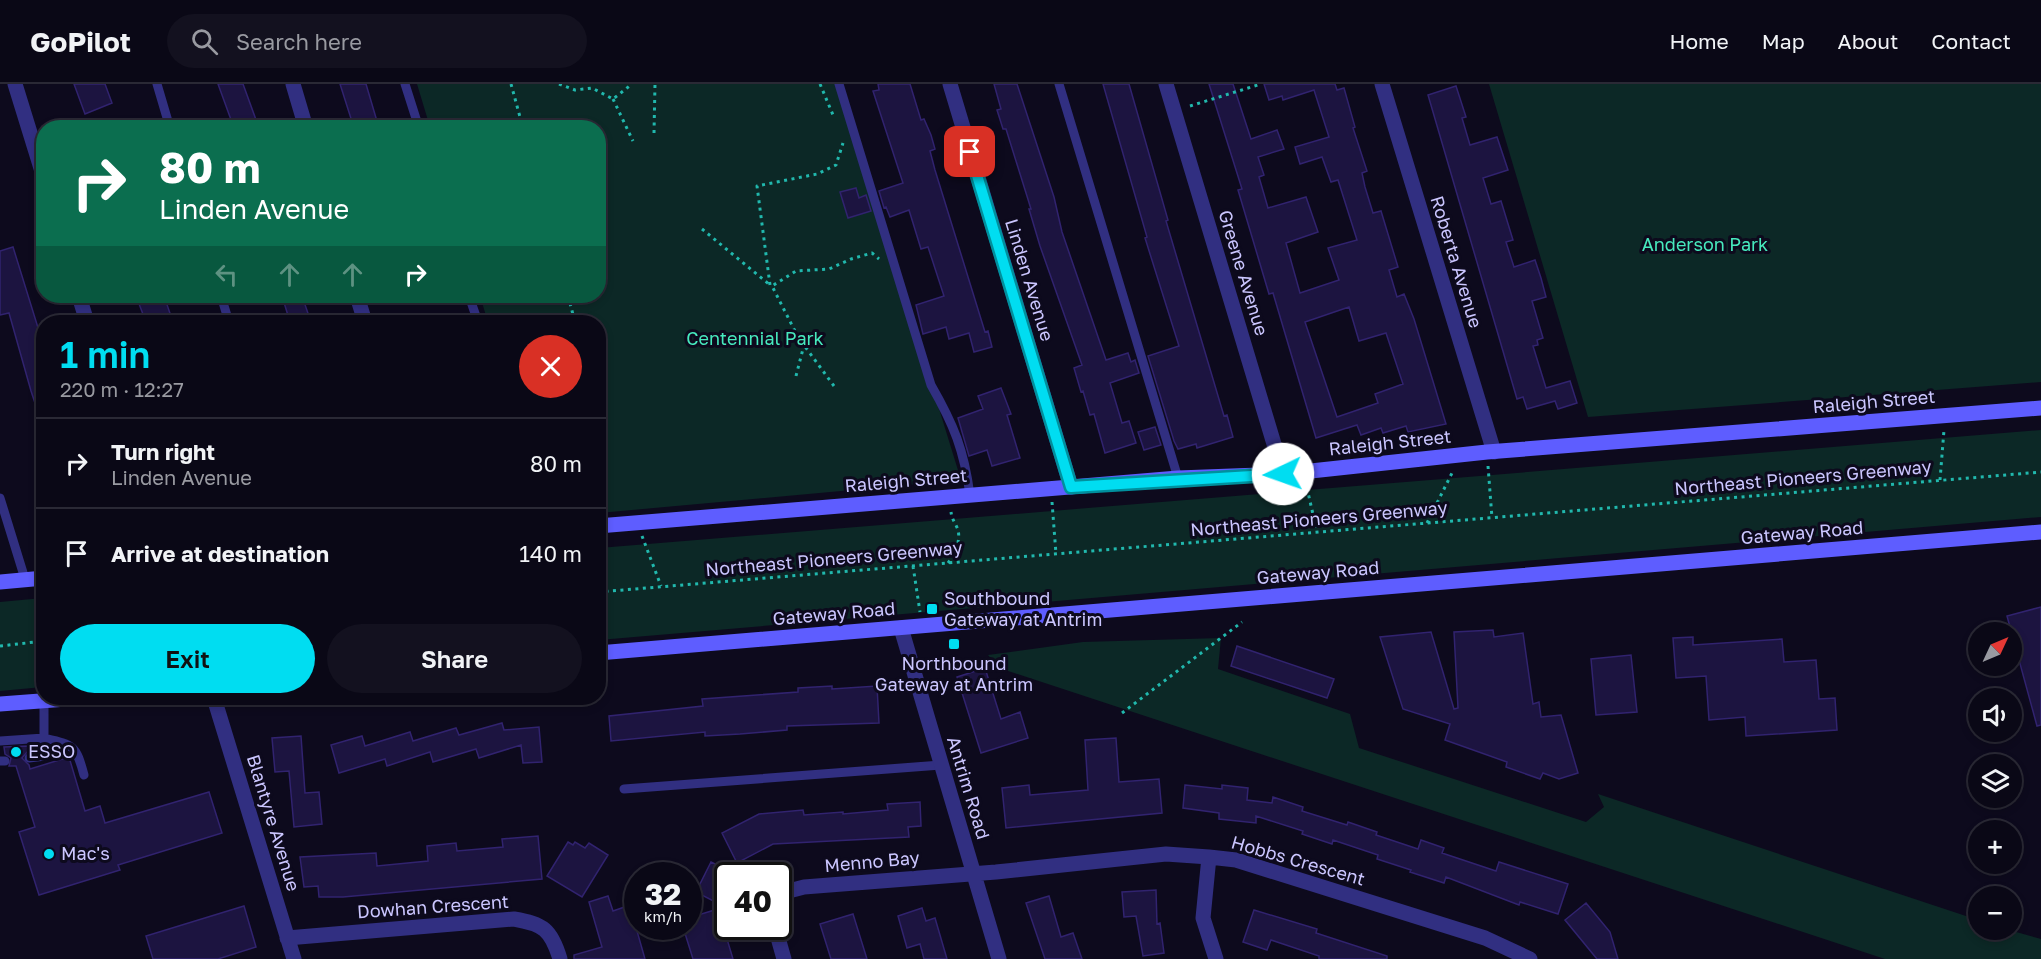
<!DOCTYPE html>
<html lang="en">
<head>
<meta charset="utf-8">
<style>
  :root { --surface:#0a0816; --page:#13111f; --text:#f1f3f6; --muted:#999aa1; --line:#2a2935; --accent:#00ddf1 }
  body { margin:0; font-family:"Golos Text",sans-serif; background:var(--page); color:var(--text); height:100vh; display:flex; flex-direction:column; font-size:22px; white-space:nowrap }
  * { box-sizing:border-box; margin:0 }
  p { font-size:20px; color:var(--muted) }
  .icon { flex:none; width:33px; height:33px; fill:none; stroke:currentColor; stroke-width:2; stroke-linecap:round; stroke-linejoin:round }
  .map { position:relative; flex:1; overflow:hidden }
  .details { position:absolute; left:36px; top:231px; width:570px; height:390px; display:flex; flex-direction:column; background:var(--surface); border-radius:24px; box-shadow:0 3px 9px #0003,0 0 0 2px var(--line) }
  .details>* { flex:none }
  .banner { position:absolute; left:36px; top:36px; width:570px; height:183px; border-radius:24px; box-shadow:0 3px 9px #0003,0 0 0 2px var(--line); background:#0b6e4f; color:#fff; overflow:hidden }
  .needle { width:39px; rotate:46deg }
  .tools { position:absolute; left:1968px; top:538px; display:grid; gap:12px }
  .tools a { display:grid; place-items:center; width:54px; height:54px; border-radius:50%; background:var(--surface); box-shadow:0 3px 9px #0003,0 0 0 2px var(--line); font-size:30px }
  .speed { position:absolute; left:624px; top:778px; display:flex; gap:12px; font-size:30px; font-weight:700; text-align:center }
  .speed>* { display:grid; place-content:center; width:78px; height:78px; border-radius:50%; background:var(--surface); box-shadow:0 3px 9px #0003,0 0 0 2px var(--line); line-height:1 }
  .speed small { font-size:15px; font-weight:400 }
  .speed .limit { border:3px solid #111; border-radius:9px; background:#fff; color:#111 }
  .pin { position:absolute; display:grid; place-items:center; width:51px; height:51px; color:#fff; margin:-26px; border-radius:12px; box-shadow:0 3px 9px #0006 }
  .me { position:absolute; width:66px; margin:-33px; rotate:267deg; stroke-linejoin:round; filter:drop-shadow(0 0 4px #0008) }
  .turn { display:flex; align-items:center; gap:21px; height:126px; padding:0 24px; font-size:27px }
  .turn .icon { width:78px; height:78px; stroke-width:2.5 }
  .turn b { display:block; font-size:42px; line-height:51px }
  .lanes { display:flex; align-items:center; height:57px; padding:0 24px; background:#0003; justify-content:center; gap:30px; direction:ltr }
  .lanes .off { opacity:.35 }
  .round { display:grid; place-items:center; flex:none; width:63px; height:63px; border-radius:32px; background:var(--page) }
  .head { display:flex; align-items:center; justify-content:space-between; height:102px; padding:0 24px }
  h1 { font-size:36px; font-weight:600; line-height:45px; color:var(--accent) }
  .cta { display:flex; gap:12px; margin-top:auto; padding:12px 24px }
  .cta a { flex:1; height:69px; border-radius:36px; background:var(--accent); color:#111; font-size:24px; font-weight:600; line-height:69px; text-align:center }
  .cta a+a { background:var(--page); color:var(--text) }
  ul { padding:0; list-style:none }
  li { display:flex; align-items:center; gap:18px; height:90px; padding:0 24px; border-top:2px solid var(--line) }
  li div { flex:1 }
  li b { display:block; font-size:22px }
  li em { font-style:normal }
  header { display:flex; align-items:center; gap:36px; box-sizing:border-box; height:84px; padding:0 30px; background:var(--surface); border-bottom:2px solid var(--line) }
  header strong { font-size:28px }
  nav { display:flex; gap:33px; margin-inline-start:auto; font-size:21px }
  .search { width:420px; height:54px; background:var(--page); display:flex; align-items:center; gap:15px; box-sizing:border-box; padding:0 21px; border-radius:33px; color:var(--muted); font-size:22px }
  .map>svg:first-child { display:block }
  .green { fill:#0c2826 }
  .building { fill:#1c1440; stroke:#31236f; stroke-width:1.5; fill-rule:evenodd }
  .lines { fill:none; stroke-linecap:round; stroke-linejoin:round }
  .path { stroke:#21b8ad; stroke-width:3; stroke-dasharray:3 4.5; stroke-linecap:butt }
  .lane { stroke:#312f81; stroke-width:9 }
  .street { stroke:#312f81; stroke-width:15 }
  .secondary { stroke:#5e5dff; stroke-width:15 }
  .route-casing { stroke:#00909d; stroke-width:15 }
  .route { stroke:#00ddf1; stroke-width:10 }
  .poi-dot { fill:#00ddf1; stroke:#0d0a1d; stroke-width:2 }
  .labels { text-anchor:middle; stroke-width:6; stroke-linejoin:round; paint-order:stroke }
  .park-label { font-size:18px; fill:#47eabe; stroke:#0d0a1d }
  .street-label { font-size:18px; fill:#cbc6ff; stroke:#0d0a1d }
  .poi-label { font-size:18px; fill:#cbc6ff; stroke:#0d0a1d; text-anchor:start }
</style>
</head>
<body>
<header>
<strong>GoPilot</strong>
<div class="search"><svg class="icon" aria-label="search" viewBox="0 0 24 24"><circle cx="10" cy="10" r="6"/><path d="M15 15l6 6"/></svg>Search here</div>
<nav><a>Home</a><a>Map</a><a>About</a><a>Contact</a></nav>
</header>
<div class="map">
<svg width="2041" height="875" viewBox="0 0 2041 875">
  <rect width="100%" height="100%" fill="#0d0a1d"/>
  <!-- green -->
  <path class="green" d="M417,0H839L961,396L599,429L598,238H488L480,212H598V44L430,43Z
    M1489,0H2041V298L1588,333Z
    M2041,346V433L599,556V464Z
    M43,514V603L0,607V518Z
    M1221,554L1218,585L1350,630L1359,664L1586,738L1604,723L1598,710L1978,836V846H2009L2041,855V875H1885L999,584L988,571L1083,558Z"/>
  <!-- building -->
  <path class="building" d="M74,0H105L112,19L85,30Z
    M218,0H243L259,44H234Z
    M340,0H366L379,44H354Z
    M878,0H910L921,36L924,35L931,51L935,65L930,67L935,86L985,248L988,247L992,263L974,268L969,249L949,255L946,243L923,250L916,221L944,212L928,163L921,165L909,126L890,133L886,123L884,124L879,107L903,99L873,7L879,6Z
    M994,0H1017L1054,113L1062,148L1106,276L1128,269L1131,278L1135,276L1139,289L1110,299L1122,339L1129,337L1136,359L1105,369L1094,330L1090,331L1083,307L1081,308L1074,284L1082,281L1040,162L1029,125H1031L1006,45H1003L997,26L1001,25Z
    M1103,0H1129L1168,136L1166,137L1224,332L1227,331L1233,353L1197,364L1196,360L1178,365L1174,357L1148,272L1179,262L1145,154L1147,153Z
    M1209,0H1233L1251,55L1277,46L1284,65L1258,73L1264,91L1259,93L1268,124L1306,113L1318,148L1286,159L1300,209L1339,196L1328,164L1357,156L1338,96L1331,98L1322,73L1300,80L1295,63L1329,53L1314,6L1283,16L1282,12L1269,16L1264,0H1335L1337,6L1344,4L1355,43L1353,44L1367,87L1362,89L1365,103L1373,129L1381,127L1398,183L1389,186L1397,213L1404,210L1414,235L1446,340L1408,348L1406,342L1383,349L1381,344L1361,351L1357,341L1316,354L1273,209L1269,210L1238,106L1242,105ZM1349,223L1359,257L1386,249L1403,300L1375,310L1378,319L1337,333L1305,238Z
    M1456,2L1466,33L1462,34L1470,61L1497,53L1508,86L1483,94L1491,120L1501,117L1513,156L1506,158L1514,183L1535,176L1541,194L1546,213L1532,217L1543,254L1537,256L1538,261L1533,262L1546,304L1570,297L1577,319L1558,325L1555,317L1527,325L1523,313L1517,315L1428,11Z
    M856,104L859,114L866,111L871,127L848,134L840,108Z
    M13,163L44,263V333L40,334L31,307L9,229L0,231V167Z
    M136,212H164L173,238H146Z
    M282,212H302L311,238H290Z
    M1001,304L1011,330L1007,331L1020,374L992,382L987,366L969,372L958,334L983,325L978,312Z
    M1155,343L1161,361L1144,366L1138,348Z
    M2041,523V641L2037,642L2007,532Z
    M1493,546L1494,553L1523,549L1533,620L1539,618L1541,633L1561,631L1578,689L1559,695L1543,689L1540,695L1506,683L1507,678L1445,656L1450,640L1403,625L1380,553L1431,548L1454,625L1458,624L1454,548Z
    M1693,553V561L1782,555L1784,578L1816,576L1819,615L1835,614L1837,646L1746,652L1745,633L1709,636L1706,592L1676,594L1673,554Z
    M1237,562L1334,595L1327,614L1231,582Z
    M1631,571L1637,628L1596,631L1591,575Z
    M985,584L1001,635L1020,628L1028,654L981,669L957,593Z
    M832,602V605L877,602L879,639L787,642V646L740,650L705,652V648L611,657L609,632L703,622L702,615L798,608V604Z
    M502,639L504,646L539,643L542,678L523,679L521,661L479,674L476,665L433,678L430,668L387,682L385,675L339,689L331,661L362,652L365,662L410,648L413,657L456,644L459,651Z
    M301,652L305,709L319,708L322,740L294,743L289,687L275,688L272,654Z
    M1116,654L1119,698L1159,695L1162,729L1006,744L1002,704L1029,701L1030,711L1088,706L1085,656Z
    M28,662V667L22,674L29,681L30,685L69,673L85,727L100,722L105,739L209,708L222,749L118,781L120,786L39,811L19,748L35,743L16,682H9L11,674L5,670L4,663Z
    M1185,701L1222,705V701L1248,704L1247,716L1272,719L1273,713L1303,723L1302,727L1347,741L1348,738L1377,748L1376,751L1418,765L1421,756L1444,764L1442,769L1496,787L1499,778L1568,800L1558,830L1520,818L1519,821L1446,793L1444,799L1410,788L1411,786L1377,775L1378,771L1333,756L1332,760L1302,750L1303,747L1256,732V739L1219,735V729L1183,724Z
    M920,718L921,742L908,743L909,753L773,760L737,779L722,749L759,730L803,726L804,731L843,728V730L888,726L887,720Z
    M538,752L542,795L343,813H319L318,802L304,803L300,773L376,769L377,782L428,777L427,762L456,759L457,767L503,763L502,755Z
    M568,758L573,761L575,758L585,764L589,759L608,771L582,813L547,792Z
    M711,778L733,789L728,792V808L721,821L696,808Z
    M1156,806L1157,840L1160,839L1164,869L1143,872L1136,832L1124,833L1122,808Z
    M608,812L613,827L633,820L638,843L641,846L637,847L645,875H574V871L602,863L589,818Z
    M1049,812L1061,853L1073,849L1082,875H1045L1026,819Z
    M1586,819L1610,848L1618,875H1597L1565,836Z
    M244,822L256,863L218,875H153L146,852Z
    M922,824L926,837L935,834L947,875H924L920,860L907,864L898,832Z
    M718,825L733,875H693L683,843H688V834Z
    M1254,826L1317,845L1316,849L1387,872V875H1319V872L1271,856L1267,866L1243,858Z
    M853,830L867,875H831L820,840Z"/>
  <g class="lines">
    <!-- path -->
    <path class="path" d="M511,0L523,44
      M559,0L575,6L592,4L613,15L632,0
      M820,0L833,31
      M613,15L633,57
      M1190,22L1261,0
      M654,49L655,0
      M702,145L770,201
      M770,201L757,102L817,90L836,81L843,59
      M568,212L575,238
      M796,292L804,261
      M834,302L798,253L772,202L796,187L829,185L851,175L872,169L879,175
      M1488,382L1492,434
      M1940,396L1944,346
      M1307,404L1317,448
      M1052,418L1056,470
      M1427,439L1453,387
      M642,452L661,502
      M948,479C954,471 961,458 958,446C956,440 952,436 951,428
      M913,482L920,528
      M598,508L2041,388
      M0,562L44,557
      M1122,629L1242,538"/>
    <!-- lane -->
    <path class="lane" d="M157,0L170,44
      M405,0L419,44
      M839,0L931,301C954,341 964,366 970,411
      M1059,0L1178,394
      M221,212L229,238
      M469,212L478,238
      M0,414L25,495
      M0,657L44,654V617
      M29,674L45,672L44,654C74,661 76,661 84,691
      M0,677H5
      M624,705L941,681"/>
    <!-- street -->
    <path class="street" d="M15,0L44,94
      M293,0L306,44
      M950,0L1071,403
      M1166,0L1283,390
      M1382,0L1494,368
      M79,212L87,238
      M357,212L365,238
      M901,544L999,875
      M214,614L294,875
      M1209,773L1203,834L1216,875
      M778,815L781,809L804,803L996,788L1166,770L1209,773L1236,776L1485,854L1530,875
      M775,843L784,875
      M287,854L514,835C543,840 551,845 560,875"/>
    <!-- secondary -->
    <path class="secondary" d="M598,442L1178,394L1283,390L1487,368L2041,324
      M0,498L44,494
      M598,569L2041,448
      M0,620L80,614"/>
  </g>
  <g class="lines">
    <!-- route casing -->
    <g class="route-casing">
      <path id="route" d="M970,68L1071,403L1283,390"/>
    </g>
    <!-- route -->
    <use href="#route" class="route"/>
  </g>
  <!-- markers -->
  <g class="poi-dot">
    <rect x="926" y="519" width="12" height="12" rx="3"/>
    <rect x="948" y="554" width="12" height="12" rx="3"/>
    <circle cx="16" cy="668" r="6"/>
    <circle cx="49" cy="770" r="6"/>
  </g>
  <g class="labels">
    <!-- park labels -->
    <g class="park-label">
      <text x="1705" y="167">Anderson Park</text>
      <text x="755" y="261">Centennial Park</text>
    </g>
    <!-- street labels -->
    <g class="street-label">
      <text transform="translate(1456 178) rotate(73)" y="6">Roberta Avenue</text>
      <text transform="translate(1243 189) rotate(73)" y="6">Greene Avenue</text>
      <text transform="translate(1029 196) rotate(73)" y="6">Linden Avenue</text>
      <text transform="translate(1874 318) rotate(-5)" y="6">Raleigh Street</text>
      <text transform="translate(1390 359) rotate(-6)" y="6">Raleigh Street</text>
      <text transform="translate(1803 394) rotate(-5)" y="6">Northeast Pioneers Greenway</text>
      <text transform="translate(906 397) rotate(-5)" y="6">Raleigh Street</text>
      <text transform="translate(1319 435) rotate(-5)" y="6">Northeast Pioneers Greenway</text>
      <text transform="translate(1802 449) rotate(-5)" y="6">Gateway Road</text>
      <text transform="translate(834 475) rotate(-5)" y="6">Northeast Pioneers Greenway</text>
      <text transform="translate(1318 489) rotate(-5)" y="6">Gateway Road</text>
      <text transform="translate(834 530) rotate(-5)" y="6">Gateway Road</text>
      <text transform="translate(968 704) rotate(73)" y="6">Antrim Road</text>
      <text transform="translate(273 739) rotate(73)" y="6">Blantyre Avenue</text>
      <text transform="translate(1298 777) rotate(16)" y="6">Hobbs Crescent</text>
      <text transform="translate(872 778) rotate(-5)" y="6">Menno Bay</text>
      <text transform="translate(433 823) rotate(-4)" y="6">Dowhan Crescent</text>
    </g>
    <!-- poi labels -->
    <g class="poi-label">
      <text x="944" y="521">Southbound<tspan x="944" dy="21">Gateway at Antrim</tspan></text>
      <text x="954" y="586" text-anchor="middle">Northbound<tspan x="954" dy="21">Gateway at Antrim</tspan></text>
      <text x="28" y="674">ESSO</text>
      <text x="61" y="776">Mac's</text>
    </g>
  </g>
</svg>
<div class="tools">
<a><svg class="needle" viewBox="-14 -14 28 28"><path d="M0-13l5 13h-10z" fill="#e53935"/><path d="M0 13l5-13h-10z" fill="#999aa1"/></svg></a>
<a><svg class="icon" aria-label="sound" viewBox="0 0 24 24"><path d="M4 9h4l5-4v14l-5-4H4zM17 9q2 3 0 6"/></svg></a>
<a><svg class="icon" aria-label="layers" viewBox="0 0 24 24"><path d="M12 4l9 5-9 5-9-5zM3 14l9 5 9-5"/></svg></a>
<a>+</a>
<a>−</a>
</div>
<div class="speed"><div>32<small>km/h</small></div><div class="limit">40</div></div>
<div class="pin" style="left:970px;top:68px;background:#d93025"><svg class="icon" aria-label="arrive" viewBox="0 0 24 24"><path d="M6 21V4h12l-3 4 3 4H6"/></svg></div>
<svg class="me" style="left:1283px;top:390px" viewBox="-20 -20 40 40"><circle r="19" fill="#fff"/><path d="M0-13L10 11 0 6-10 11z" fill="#00ddf1"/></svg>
<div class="banner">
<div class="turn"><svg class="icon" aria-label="right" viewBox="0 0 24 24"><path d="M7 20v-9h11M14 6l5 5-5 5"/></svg><div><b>80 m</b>Linden Avenue</div></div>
<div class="lanes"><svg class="icon off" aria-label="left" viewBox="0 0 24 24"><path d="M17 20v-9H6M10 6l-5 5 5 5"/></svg><svg class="icon off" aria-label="ahead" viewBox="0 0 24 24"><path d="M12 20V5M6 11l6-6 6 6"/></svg><svg class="icon off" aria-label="ahead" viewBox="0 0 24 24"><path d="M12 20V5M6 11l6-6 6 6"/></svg><svg class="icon" aria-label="right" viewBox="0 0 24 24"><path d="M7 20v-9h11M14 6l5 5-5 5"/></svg></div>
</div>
<section class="details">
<div class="head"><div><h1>1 min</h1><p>220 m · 12:27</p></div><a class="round" style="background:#d93025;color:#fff"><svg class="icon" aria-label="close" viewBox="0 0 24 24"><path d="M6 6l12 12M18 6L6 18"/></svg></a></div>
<ul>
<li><svg class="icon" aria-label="right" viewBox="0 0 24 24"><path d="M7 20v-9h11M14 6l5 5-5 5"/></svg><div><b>Turn right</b><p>Linden Avenue</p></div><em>80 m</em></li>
<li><svg class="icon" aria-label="arrive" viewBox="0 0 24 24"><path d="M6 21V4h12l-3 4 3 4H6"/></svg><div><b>Arrive at destination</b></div><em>140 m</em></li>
</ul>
<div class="cta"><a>Exit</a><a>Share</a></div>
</section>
</div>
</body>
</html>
